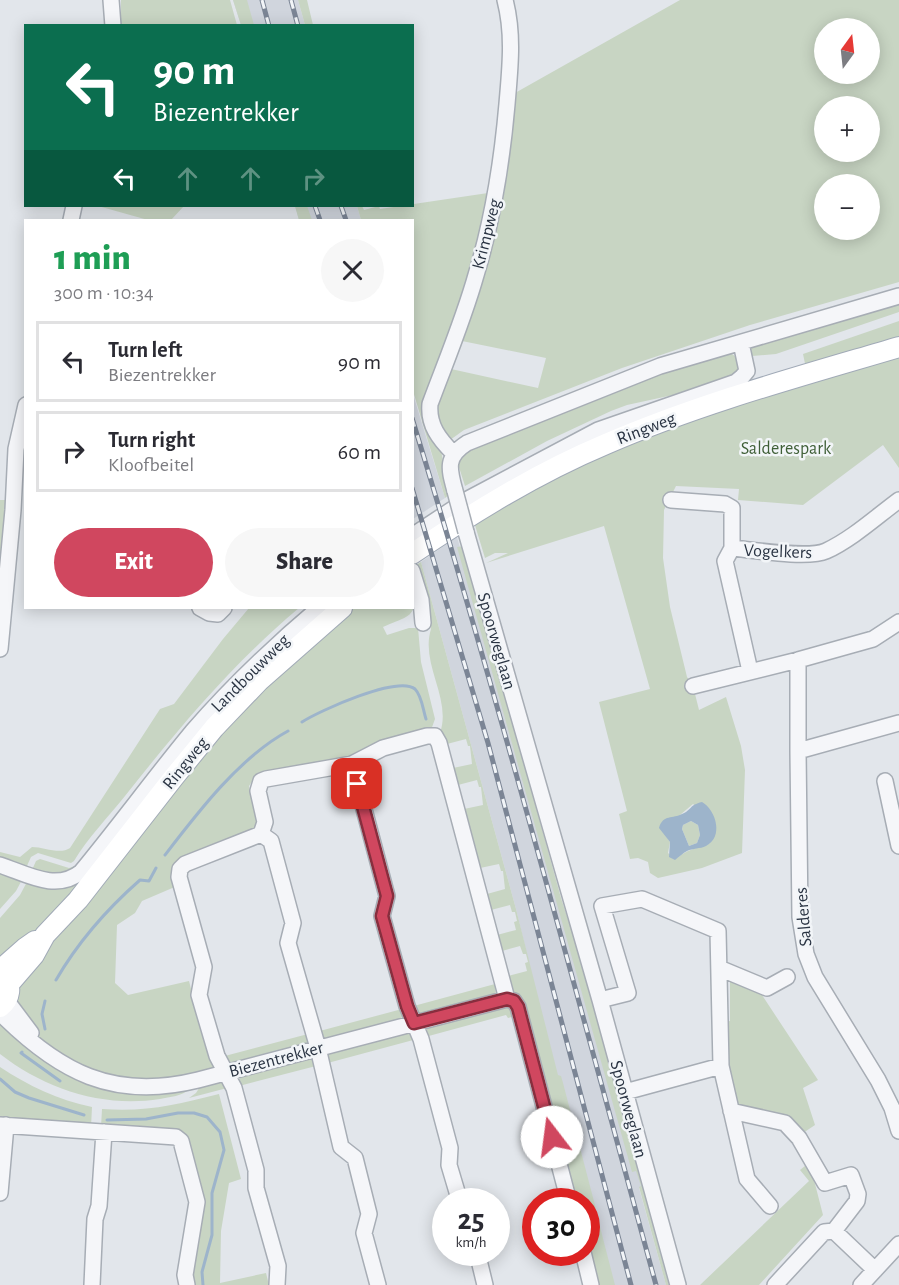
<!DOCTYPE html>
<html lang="en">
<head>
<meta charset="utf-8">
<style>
  :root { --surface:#fff; --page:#f7f7f7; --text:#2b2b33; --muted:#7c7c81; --line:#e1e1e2; --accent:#d0475f }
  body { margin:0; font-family:"Alegreya Sans",sans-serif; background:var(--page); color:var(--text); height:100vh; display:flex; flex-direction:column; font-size:22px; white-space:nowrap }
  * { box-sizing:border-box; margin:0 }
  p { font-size:20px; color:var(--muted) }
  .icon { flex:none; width:33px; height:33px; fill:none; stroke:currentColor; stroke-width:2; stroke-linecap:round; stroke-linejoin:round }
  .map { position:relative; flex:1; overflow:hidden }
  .sheet { position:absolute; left:24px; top:219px; width:390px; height:390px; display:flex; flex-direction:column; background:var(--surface); border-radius:0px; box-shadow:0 3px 15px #0003 }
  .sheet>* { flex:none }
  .top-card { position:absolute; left:24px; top:24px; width:390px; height:183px; border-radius:0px; box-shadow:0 3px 15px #0003; background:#0b6e4f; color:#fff; overflow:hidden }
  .needle { width:39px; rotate:15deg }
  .buttons { position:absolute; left:814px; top:18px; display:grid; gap:12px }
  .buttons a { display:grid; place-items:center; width:66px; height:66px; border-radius:50%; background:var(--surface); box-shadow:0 3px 15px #0003; font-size:30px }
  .speed { position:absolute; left:432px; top:1188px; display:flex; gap:12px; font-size:30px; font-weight:700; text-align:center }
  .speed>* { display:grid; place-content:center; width:78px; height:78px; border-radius:50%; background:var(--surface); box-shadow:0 3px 15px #0003; line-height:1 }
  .speed small { font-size:15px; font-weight:400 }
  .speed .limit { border:9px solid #d22; background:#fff; color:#111 }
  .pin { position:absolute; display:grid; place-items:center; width:51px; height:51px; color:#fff; margin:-26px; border-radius:12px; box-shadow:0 3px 9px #0006 }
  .me { position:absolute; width:66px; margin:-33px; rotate:345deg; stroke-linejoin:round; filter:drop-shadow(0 0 4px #0008) }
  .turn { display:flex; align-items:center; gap:21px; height:126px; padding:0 30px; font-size:27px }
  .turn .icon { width:78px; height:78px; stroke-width:2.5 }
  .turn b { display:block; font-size:42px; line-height:51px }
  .lanes { display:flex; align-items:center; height:57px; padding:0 30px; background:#0003; justify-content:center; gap:30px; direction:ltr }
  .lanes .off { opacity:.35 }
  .round { display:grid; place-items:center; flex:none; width:63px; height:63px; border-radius:32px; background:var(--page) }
  .overview { display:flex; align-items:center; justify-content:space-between; height:102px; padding:0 30px }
  h1 { font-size:36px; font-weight:800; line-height:45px; color:#1e9e55 }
  .button { display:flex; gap:12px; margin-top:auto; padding:12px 30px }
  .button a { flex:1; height:69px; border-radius:36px; background:var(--accent); color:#fff; font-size:24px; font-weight:800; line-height:69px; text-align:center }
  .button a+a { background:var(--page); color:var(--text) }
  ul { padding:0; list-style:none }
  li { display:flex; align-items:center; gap:18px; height:81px; margin:0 12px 9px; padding:0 18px; border:3px solid var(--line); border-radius:0px }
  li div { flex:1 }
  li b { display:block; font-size:22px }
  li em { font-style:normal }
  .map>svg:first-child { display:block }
  .built { fill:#d0d5dd }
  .green { fill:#c8d5c3; fill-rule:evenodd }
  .water { fill:#9db4cb; fill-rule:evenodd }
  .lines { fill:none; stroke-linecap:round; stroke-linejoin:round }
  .stream { stroke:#9db4cb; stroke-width:3 }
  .minor-casing { stroke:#a7adb5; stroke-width:18 }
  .major-casing { stroke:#a1aab7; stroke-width:22 }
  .minor { stroke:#f5f6f9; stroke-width:15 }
  .major { stroke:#fff; stroke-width:20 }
  .rail-casing { stroke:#7b8595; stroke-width:5 }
  .rail { stroke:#f2f5f8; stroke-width:3; stroke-dasharray:9; stroke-linecap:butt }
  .minor-bridge-casing { stroke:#a7adb5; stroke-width:18; stroke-linecap:butt }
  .minor-bridge { stroke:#f5f6f9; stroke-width:15 }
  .route-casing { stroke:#872e3e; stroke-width:15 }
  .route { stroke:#d0475f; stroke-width:10 }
  .labels { text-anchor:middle; stroke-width:5; stroke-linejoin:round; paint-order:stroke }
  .street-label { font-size:18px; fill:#2a3443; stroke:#f2f5f8 }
  .park-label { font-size:18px; fill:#3f5f37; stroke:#f2f5f8 }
</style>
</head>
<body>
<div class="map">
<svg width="899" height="1285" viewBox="0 0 899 1285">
  <rect width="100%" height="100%" fill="#e2e6eb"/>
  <!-- built -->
  <path class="built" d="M233,0H298L305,25H241Z
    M295,206H357L361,220H299Z
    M412,391L445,498L413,519H412Z
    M457,537L566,922L643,1186L639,1188L666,1285H607L516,909L421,562Z"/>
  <!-- green -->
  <path class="green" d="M121,0H230L237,25H121Z
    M233,0H247L254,25H241Z
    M298,0H307L313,25H305Z
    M680,0H899V282L750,325L622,368L464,430L450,440L440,429L435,410L451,369L538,388L546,358L462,341L492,244L504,194L515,93ZM825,28H870V74H825ZM825,106H870V152H825ZM825,184H870V230H825Z
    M488,193L479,237L454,324L423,407L441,450L449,495L445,498L413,391L412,220H361L357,206H362L364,210L379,206L380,209Z
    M98,206H184L171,220H148Z
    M295,206H307L312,220H299Z
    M899,297V312L776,354L752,356L751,347Z
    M899,321V468L883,445L803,505L738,500L739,489L676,486L664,510L663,558L670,607L687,677L693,686L699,710L726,697L741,746L745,770L742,853L702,868L658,878L650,873L648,862L638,858L630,859L619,814L627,811L599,702L650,689L604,526L486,563L508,553H495L485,558L474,522L581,465L650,434L809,383L803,354ZM693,804L716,824C713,850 707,843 688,851C683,853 679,857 675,859L668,853L670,842L666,836L680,815Z
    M729,352L739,359L741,367L734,374L673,395L627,405L611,411L547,441L465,486L457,461L463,451L644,379Z
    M0,500H9L0,597Z
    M464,546L561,898L600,1019L646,1187L643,1189L669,1285H666L639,1187L641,1186L636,1171L632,1172L457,547Z
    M421,562L516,909L558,1075L561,1076L563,1083L596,1209L592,1215H595L599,1223L615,1285H596L587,1251L589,1247L587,1235L586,1202L574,1201L571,1190L573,1185L563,1148L559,1145L554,1126L557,1122L547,1085L543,1082L537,1062L539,1057L530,1022L526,1019L520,998L510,991L508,976L527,971L525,963L528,962L526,954H523L520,946L502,951L497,935L516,930L514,922L517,921L515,912H512L510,905L491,910L487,894L505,889L503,871H501L499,864L480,868L464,809L483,805L481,787H479L477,780L458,785L453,768L472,764L470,746H468L466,739L447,744L449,751L440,733C452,699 420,664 431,629L416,565Z
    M413,588C419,619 406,616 383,627L387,635L409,628H418L421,662L435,719L431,730L358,757L255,777L249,786L258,827L178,862L177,886L142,901L135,913L117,925L115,983L128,995L189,981L209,1059H213L214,1066L211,1070L184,1077L129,1081L82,1068L45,1044L35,1033L14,1001L16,982L240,711L350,608H412Z
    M249,608H299C233,663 178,729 125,796C108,817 87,839 74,861L71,863L38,853L31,857L26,868L0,859V852L20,857L32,847C44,847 60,855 70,848L160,709L174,704L223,639Z
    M691,821L698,825L700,835L697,843L689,846L682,829L683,825Z
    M40,859L69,868L81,864L59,877L32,870L36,861Z
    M0,870L23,878L16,891L0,909Z
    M90,873L48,922L0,962V918L20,895L28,880Z
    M730,980L760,992L818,1080L803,1088L815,1125L800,1135L733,1104L723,1022L730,1021Z
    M495,984L496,995L418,1016L410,1007Z
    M504,1005L512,1008L515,1016L508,1018L506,1015L425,1037L426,1027Z
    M402,1009L403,1015L401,1019L324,1041L316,1032Z
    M0,1021L62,1070L190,1088V1089C182,1096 170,1097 160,1099C102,1108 45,1089 0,1054Z
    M408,1030L417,1039L324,1064L325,1054Z
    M308,1034V1041L305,1046L231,1066L221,1057Z
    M308,1057L312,1059L316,1066L239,1086L240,1076Z
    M0,1067C29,1086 58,1100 92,1107L91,1127L0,1119Z
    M220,1079L231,1087L189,1098L196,1093L201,1085Z
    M219,1094L241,1179L229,1183L221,1231L220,1283L266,1273L269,1285H191L199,1192L184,1134L101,1127L102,1109C147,1112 176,1105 219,1094Z
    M805,1166L814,1180L823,1215L759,1285H700L809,1181L800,1170Z"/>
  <!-- water -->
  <path class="water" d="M702,802C716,810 724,837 706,846C700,849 693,848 687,851C683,853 679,857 675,860L669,857L670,842L659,828C663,814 673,819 682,814C692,810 689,805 702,802ZM691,821L698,825L700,835L697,843L689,846L682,829L683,825Z"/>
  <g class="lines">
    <!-- stream -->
    <path class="stream" d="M302,722C319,711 398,675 415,689C422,696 423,710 426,719
      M165,855C198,812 240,757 288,731
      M56,980C78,942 107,909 140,880L149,881L156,868
      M45,1029L42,1014L45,1001
      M22,1052L21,1053L60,1081
      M0,1079L15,1092L29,1098L84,1115
      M107,1120L146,1119L178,1113H194L207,1117L220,1132L224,1150L212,1193V1235L202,1272L203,1285"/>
    <!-- minor casing -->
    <g class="minor-casing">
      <path id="minor" d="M111,0L113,26
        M71,220L74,206
        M454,454C439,439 428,425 430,404C446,361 464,318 476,275C493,219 502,162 507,104C510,68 514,35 505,0
        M455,491C449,469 445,457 467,443L660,366L899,296
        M671,500L725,504L732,508V548
        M466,532L600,1000L678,1285
        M412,536L468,499L598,430L736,382L742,377L747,371L741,343
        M412,571L421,600L423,623
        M200,608L209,613L218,614L224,608
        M0,649L13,510L16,449L26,405
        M798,660V751
        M750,671L725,561L732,548C753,550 808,559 826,551C852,539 876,517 899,500
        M693,686L798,660L873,639L899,622
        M899,723L798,751L800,917L806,954L815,977L878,1080L892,1108L899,1131
        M352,764L387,896L382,916L407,1006L421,1039L450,1148L449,1165L460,1202
        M885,781L899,846
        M261,834L185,864L180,869L179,877L204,967L199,995L217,1056L234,1088L256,1170V1188L278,1266L277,1285
        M0,865C27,874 56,892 81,872C119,826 154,778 192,732C231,687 274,646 319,608
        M719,968L767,988L787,977
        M507,999L514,1001L518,1007L569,1202
        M600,1000L628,993L602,906L642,899L718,931L721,1066L747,1179L770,1206
        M7,1001L31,1033
        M0,1013C59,1072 113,1101 198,1080L507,999
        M625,1092L721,1066
        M731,1111L785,1123L799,1138L825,1183L851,1175L858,1194L857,1201L834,1231
        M0,1125L176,1137L181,1141L197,1202L185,1275L187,1285
        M0,1193L6,1125
        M477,1252L485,1285
        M583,1252L591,1285
        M92,1285L95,1219L99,1206L104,1132
        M378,1285L364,1233L369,1214L355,1158L341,1147L318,1048L288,943L293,923L271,841L261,834L265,822L258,791L261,781L266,779L352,764L383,748L427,736H435L439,743L507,999
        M775,1285L824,1232L834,1231L875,1270
        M861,1285L899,1244"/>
    </g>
    <!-- major casing -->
    <g class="major-casing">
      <path id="major" d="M412,554C474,512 537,473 606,444C701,403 801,376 899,347
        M0,970L25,948L35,941
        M9,984L34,955L45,935L78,900L174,777L214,728L259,681L342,608
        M0,1007C11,998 12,986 4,975"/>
    </g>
    <!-- minor -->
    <use href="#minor" class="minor"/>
    <!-- major -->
    <use href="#major" class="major"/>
    <!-- rail casing -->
    <g class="rail-casing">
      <path id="rail" d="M262,0L269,26
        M291,0L298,26
        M315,206L320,220
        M341,206L346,220
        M412,418C500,705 577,995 656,1285
        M412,488L488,743L631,1285"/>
    </g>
    <!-- rail -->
    <use href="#rail" class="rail"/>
    <!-- minor-bridge casing -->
    <g class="minor-bridge-casing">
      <path id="minor-bridge" d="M455,491L466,532"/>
    </g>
    <!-- minor-bridge -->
    <use href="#minor-bridge" class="minor-bridge"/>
  </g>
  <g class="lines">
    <!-- route casing -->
    <g class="route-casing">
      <path id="route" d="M357,784L387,896L382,916L407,1006L414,1023L507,999L514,1001L518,1007L552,1137"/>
    </g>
    <!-- route -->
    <use href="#route" class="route"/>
  </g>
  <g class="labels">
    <!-- street labels -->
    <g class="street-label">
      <text transform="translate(486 234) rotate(-76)" y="6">Krimpweg</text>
      <text transform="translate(646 428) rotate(-21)" y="6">Ringweg</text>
      <text transform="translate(778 551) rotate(2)" y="6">Vogelkers</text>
      <text transform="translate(497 641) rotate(74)" y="6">Spoorweglaan</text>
      <text transform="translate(250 673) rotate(-45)" y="6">Landbouwweg</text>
      <text transform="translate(185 763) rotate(-51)" y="6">Ringweg</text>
      <text transform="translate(803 917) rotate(-95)" y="6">Salderes</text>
      <text transform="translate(276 1059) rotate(-15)" y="6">Biezentrekker</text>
      <text transform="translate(629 1109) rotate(75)" y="6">Spoorweglaan</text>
    </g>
    <!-- park labels -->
    <g class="park-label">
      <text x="786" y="454">Salderespark</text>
    </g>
  </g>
</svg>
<div class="buttons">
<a><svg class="needle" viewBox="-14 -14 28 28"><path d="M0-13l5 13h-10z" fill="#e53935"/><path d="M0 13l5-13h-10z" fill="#7c7c81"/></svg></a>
<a>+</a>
<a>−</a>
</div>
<div class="speed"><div>25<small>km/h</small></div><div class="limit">30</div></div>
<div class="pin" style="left:357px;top:784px;background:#d93025"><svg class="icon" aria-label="arrive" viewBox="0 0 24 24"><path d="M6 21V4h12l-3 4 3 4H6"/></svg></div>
<svg class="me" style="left:552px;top:1137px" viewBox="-20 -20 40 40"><circle r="19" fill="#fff"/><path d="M0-13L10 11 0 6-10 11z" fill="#d0475f"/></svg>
<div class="top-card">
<div class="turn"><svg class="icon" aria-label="left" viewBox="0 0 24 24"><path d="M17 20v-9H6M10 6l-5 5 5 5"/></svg><div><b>90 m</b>Biezentrekker</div></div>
<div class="lanes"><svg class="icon" aria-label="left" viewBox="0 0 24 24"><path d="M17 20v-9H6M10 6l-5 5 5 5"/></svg><svg class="icon off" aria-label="ahead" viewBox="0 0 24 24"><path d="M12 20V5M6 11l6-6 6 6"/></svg><svg class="icon off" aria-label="ahead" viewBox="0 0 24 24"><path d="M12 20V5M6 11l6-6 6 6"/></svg><svg class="icon off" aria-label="right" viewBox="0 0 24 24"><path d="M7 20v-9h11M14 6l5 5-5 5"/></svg></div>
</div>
<section class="sheet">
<div class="overview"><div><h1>1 min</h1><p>300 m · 10:34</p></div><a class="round"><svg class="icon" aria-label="close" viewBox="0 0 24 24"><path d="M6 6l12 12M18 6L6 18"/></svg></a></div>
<ul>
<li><svg class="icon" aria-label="left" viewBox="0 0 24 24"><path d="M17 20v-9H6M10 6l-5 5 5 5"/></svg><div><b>Turn left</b><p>Biezentrekker</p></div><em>90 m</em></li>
<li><svg class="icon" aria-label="right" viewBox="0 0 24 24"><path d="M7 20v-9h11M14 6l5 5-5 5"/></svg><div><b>Turn right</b><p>Kloofbeitel</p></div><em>60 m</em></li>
</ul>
<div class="button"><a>Exit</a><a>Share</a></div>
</section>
</div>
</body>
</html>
